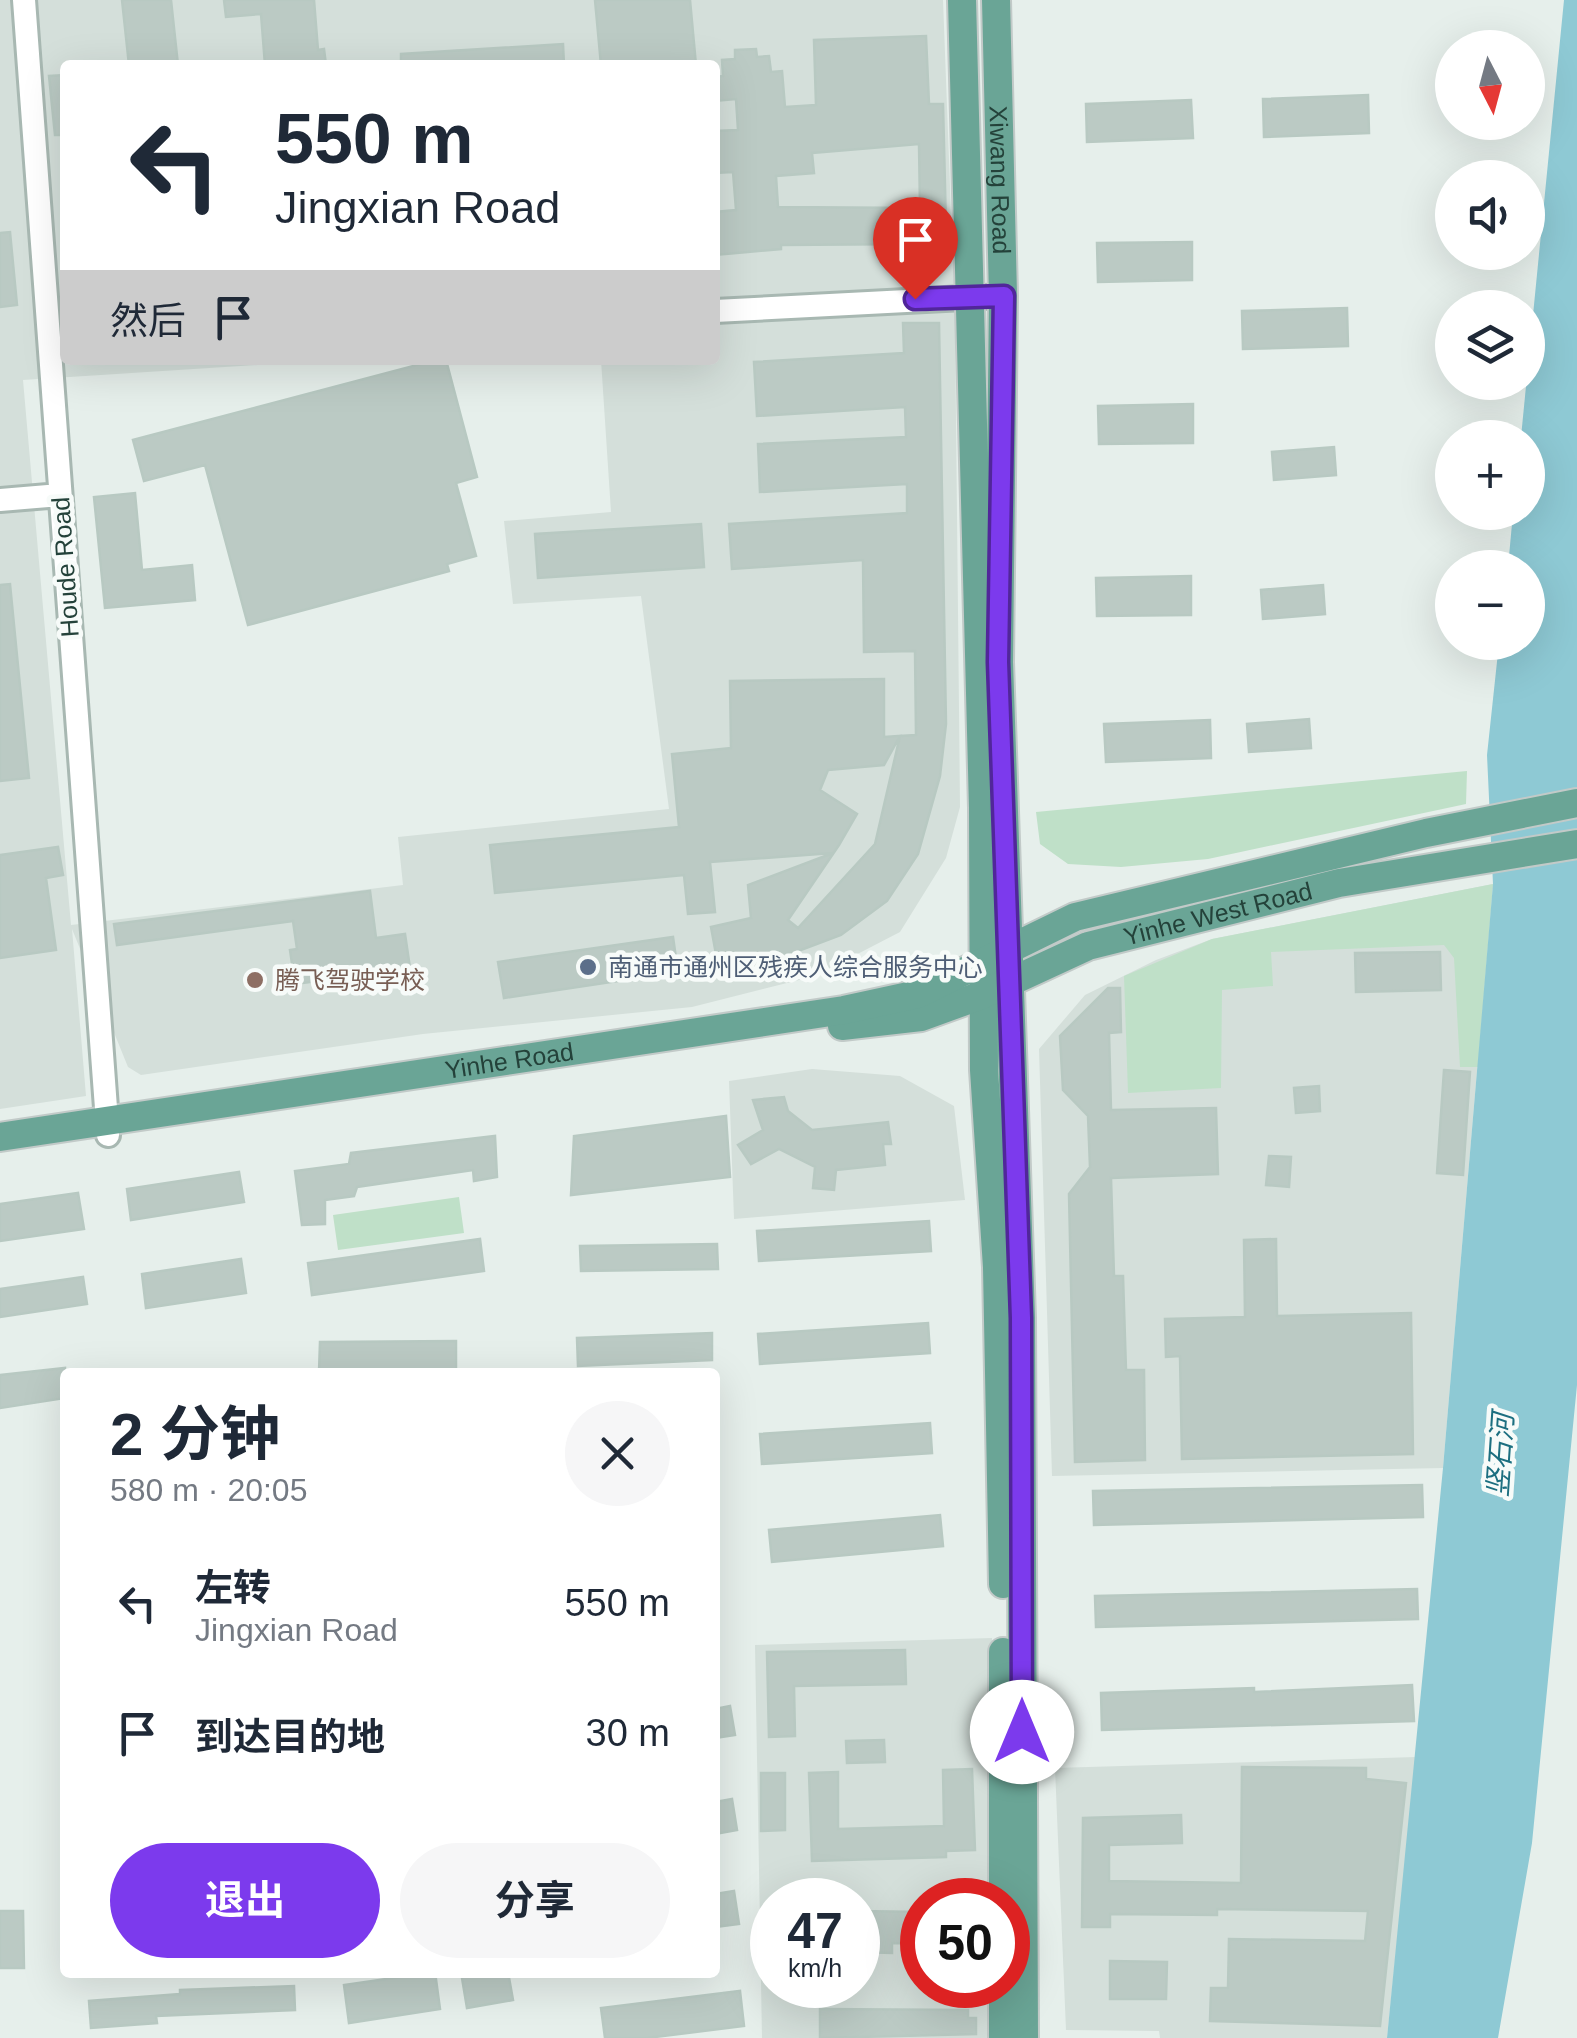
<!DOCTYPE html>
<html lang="zh">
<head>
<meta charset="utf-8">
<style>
  :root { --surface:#fff; --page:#f6f6f7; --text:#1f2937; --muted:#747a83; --accent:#7c3aed }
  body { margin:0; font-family:Arial,"Noto Sans SC",sans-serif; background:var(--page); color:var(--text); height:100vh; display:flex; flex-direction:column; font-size:38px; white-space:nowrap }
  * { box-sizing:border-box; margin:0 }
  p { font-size:32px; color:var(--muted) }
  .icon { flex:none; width:55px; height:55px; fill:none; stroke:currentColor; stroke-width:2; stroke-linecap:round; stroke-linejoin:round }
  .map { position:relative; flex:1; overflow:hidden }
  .sheet { position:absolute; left:60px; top:1368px; width:660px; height:610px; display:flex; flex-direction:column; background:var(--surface); border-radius:10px; box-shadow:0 10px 40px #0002 }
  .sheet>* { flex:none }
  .top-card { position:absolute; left:60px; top:60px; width:660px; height:305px; border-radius:10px; box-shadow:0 10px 40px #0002; background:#fff; color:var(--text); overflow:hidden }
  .needle { width:65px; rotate:174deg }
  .buttons { position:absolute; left:1435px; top:30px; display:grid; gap:20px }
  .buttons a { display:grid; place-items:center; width:110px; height:110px; border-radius:50%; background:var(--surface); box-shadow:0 10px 40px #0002; font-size:50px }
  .speed { position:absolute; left:750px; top:1878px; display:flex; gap:20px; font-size:50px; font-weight:700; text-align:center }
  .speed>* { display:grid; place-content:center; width:130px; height:130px; border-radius:50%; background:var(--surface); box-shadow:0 10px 40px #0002; line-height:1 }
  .speed small { font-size:25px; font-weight:400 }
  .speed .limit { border:15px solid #d22; background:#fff; color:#111 }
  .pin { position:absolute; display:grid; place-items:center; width:85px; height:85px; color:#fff; margin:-102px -42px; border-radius:50% 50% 50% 0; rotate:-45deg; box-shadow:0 0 10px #0007 }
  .pin .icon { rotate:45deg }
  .me { position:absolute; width:110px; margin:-55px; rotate:0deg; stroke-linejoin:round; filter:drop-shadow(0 0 8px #0008) }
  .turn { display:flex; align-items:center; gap:35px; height:210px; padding:0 50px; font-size:45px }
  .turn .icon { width:130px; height:130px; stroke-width:2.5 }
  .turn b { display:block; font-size:70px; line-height:85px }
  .then { display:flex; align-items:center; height:95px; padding:0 50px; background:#0003; gap:20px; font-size:38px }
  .round { display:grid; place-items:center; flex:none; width:105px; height:105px; border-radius:52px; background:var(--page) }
  .summary { display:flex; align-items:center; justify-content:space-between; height:170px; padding:0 50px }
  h1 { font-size:60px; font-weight:700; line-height:75px }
  .button { display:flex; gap:20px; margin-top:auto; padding:20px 50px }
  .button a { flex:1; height:115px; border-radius:60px; background:var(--accent); color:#fff; font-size:40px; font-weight:700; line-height:115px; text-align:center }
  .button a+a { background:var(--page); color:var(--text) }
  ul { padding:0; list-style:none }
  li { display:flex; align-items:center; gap:30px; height:130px; padding:0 50px }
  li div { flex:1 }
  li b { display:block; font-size:38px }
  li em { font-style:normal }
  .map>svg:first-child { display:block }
  .built { fill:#d4dfda; fill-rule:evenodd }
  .green { fill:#bfe0c8 }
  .water { fill:#8ec9d4 }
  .building { fill:#bbcac4; stroke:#b8c9c2; stroke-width:2.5; fill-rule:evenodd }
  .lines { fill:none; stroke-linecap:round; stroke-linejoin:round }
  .minor-casing { stroke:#a8b8b2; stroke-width:28 }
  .major-casing { stroke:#c2cac8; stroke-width:32 }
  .minor { stroke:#fff; stroke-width:22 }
  .major { stroke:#6aa596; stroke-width:28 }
  .route-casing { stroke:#51269a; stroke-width:25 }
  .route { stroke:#7c3aed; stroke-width:18 }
  .service-dot { fill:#5c6f8a; stroke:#f7fbf9; stroke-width:4 }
  .education-dot { fill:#8d6e63; stroke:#f7fbf9; stroke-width:4 }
  .labels { text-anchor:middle; stroke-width:9; stroke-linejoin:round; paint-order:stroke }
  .street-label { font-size:25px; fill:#24423a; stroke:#f7fbf9 }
  .service-label { font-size:25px; fill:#4e5e75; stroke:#f7fbf9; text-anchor:start }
  .education-label { font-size:25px; fill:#785e54; stroke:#f7fbf9; text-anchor:start }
  .water-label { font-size:28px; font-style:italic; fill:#1c6f80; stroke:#f7fbf9 }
</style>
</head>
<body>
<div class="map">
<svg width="1577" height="2038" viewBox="0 0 1577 2038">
  <rect width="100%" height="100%" fill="#e6efeb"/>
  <!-- built -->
  <path class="built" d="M0,0H943L955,319L960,807L946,858L900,932L815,976L692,1007L423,1034L141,1075L128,1067L72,929L86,1096L0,1109ZM65,65H715V360H601L611,512L504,521L513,604L641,596L669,809L398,837L403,885L71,925L23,380L334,360H65Z
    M1493,884L1443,1468L1052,1476L1039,1049L1085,995L1156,960L1212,939Z
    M812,1069L900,1076L954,1106L965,1200L734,1219L729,1081Z
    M992,1638V1900H922V1985H991V2038H762L755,1645ZM772,1900H858V1985H772Z
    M1416,1757L1387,2038H1160L1159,2031L1066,2030L1055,1768Z"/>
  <!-- green -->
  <path class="green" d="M1467,771L1466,804L1208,859L1121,867L1068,864L1040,844L1036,812Z
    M1493,884L1478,1067H1460L1454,958L1444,945L1271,952L1273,986L1222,990L1221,1088L1128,1093L1124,976L1212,939Z
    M459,1197L464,1233L338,1250L333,1215Z"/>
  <!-- water -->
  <path class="water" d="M1564,0H1577V1385L1532,1843L1498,2038H1387L1443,1468L1493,884L1487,755L1499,643L1528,642V568L1508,567L1513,513L1528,512V438L1521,437Z"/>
  <!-- building -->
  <path class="building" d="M122,0H171L178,65H129Z
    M224,0H314L318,50L324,49L326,65H265L261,14L226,17Z
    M595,0H690L696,65H601Z
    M926,36L929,104H943L946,227L920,244L781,245V249L715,255V212L736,210L733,172L715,173V131L738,130L736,99L715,101V77L723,76L722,60L735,59V50L756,49L757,57L769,56L771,72L782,71L785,107L816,105L814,40ZM919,144L920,208L778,207L776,176L814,173L812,153Z
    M563,44L564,65H401V54Z
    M65,75V135H55L49,76Z
    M1368,95L1369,133L1264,137L1263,99Z
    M1191,100L1193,138L1087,142L1086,104Z
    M10,232L17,305L0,307V233Z
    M1192,242V280L1098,282L1097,243Z
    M1347,308L1348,346L1243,349L1242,311Z
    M903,323H939L946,724L940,776L918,854L887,901L841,935L785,956L718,965L711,927L751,918L748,885L833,853L710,862L715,912L688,914L684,875L495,893L490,845L679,827L672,754L731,748L730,681L884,679V737L900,736L884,765L828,770L820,790L857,814L839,845L788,920L798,928L875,844L900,736L916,735L915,651L864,652L863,560L732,569L729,524L907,513V484L760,492L758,444L906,437L905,407L757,416L754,362L904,353Z
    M436,360H446L477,477L456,483L476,556L447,564L449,571L248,625L205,465L144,481L133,440Z
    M1193,404V443L1099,444L1098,406Z
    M1334,447L1336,475L1274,480L1272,452Z
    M135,493L142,570L192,565L195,600L105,608L94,497Z
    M701,524L704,567L538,578L535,534Z
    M1191,576V615L1097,616L1096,578Z
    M10,584L29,778L0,781V585Z
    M1323,585L1325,614L1263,619L1261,590Z
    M1309,719L1311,748L1249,752L1247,724Z
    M1210,720L1211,758L1106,762L1104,724Z
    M58,847L63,875L46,878L56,950L0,958V855Z
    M370,891L376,938L405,934L410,968L295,984L290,950L297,949L293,921L117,945L114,924Z
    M673,937L678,972L504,998L498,962Z
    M1440,952L1441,990L1356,992L1355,953Z
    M1108,988H1120L1121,1032L1109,1033L1111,1110L1216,1108L1218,1174L1111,1178L1114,1276H1123L1126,1370H1144L1145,1460L1075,1462L1069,1194L1090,1167L1088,1116L1063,1090L1060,1036Z
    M1444,1070L1470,1072L1463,1175L1437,1173Z
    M1319,1086L1320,1111L1296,1113L1294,1088Z
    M784,1097L788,1111L812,1130L888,1122L891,1144H883L885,1165L836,1170L834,1190L813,1188L815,1167L779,1149L751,1164L738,1145L763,1130L753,1100Z
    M726,1116L730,1177L571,1195L574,1136Z
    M495,1136L497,1177L474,1181L473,1170L357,1187L354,1196L325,1200V1224L302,1225L295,1171L349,1164L351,1153Z
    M1269,1156L1291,1157L1289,1187L1266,1185Z
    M239,1172L244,1202L131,1220L127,1189Z
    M78,1193L84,1229L0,1241V1204Z
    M929,1221L931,1251L759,1261L757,1231Z
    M480,1239L484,1271L312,1295L308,1263Z
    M1276,1239L1277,1316L1411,1313L1413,1454L1182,1459L1180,1356L1166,1357L1165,1319L1245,1317L1244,1240Z
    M717,1244L718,1269L581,1271L580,1246Z
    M241,1259L246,1293L146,1308L142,1274Z
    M83,1277L87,1304L0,1317V1289Z
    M928,1323L930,1353L760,1364L758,1334Z
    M712,1333V1360L578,1366L577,1338Z
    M456,1341V1372H319L320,1342Z
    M65,1368V1398L0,1408V1375Z
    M930,1423L932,1453L762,1464L760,1434Z
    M1422,1485L1423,1517L1094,1525L1093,1491Z
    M940,1515L943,1546L772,1562L769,1530Z
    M1417,1589L1418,1619L1096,1627L1095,1596Z
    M905,1650L906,1684L794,1686L795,1736L769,1737L767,1652Z
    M1412,1685L1414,1721L1102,1730L1101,1693L1254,1688V1692Z
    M730,1706L735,1735L715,1738V1709Z
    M884,1740L885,1762L847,1763L846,1741Z
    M1242,1767L1366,1768V1779L1406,1783L1380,2026L1210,2021L1211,1988H1228L1229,1939L1365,1941L1368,1911L1217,1909V1915L1110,1914V1927H1082L1083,1818L1181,1815L1182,1843L1109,1845V1881L1241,1883Z
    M972,1769L975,1850L946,1851V1857L812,1861L809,1773L838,1772V1829L944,1826L943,1770Z
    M761,1773H785V1830L761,1831Z
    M732,1799L737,1830L715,1834V1802Z
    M734,1891L739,1924L715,1927V1894Z
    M0,1911H23L24,1968H0Z
    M858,1911L922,1912V1944L892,1943V1953L858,1952Z
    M1110,1961L1167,1962L1166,1999H1110Z
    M435,1972L440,2009L349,2023L344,1985Z
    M461,1972H508L513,2000L467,2008Z
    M294,1986L295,2010L156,2016L157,2023L91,2028L89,2001L180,1994V1990Z
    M740,1991L744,2026L647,2038H605L601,2008Z
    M820,2009L968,2010V2018H976V2034L820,2038Z"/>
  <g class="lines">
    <!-- minor casing -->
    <g class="minor-casing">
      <path id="minor" d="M24,0L108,1135
        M715,311L1003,296
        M0,500L60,495"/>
    </g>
    <!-- major casing -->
    <g class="major-casing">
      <g id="major">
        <path d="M962,0L983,808L984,1070L997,1267L1003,1584"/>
        <path id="s1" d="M996,0L1003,296L999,662L1021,1318L1024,2038"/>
        <path id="s2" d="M842,1026L921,1017L982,995L1088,946L1339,883L1577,844"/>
        <path id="s3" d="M0,1137L844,1010L918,994L1075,917L1426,833L1577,803"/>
        <path d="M1003,1900V1652"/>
        <path d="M1003,2038V1985"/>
      </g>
    </g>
    <!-- minor -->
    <use href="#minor" class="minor"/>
    <!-- major -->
    <use href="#major" class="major"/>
  </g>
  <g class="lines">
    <!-- route casing -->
    <g class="route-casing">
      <path id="route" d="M915,299L1004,296L998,662L1021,1318L1022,1732"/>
    </g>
    <!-- route -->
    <use href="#route" class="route"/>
  </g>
  <!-- markers -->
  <circle class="service-dot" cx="588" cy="967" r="10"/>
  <circle class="education-dot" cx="255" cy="980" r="10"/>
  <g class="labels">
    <!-- street labels -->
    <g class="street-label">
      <text dy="9" stroke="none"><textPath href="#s1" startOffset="180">Xiwang Road</textPath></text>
      <text transform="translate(65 567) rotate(-94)" y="9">Houde Road</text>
      <text dy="9" stroke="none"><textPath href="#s2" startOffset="395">Yinhe West Road</textPath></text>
      <text dy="9" stroke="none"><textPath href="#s3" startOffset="515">Yinhe Road</textPath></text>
    </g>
    <!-- service labels -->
    <g class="service-label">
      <text x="608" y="976">南通市通州区残疾人综合服务中心</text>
    </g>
    <!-- education labels -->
    <g class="education-label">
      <text x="275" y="989">腾飞驾驶学校</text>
    </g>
    <!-- water labels -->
    <g class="water-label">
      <text transform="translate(1500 1455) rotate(-86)" y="10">竖石河</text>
    </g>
  </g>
</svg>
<div class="buttons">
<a><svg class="needle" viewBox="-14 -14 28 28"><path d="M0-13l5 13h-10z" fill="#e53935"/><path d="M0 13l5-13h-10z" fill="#747a83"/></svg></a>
<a><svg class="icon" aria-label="sound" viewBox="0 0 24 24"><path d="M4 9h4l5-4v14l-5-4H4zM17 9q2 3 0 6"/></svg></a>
<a><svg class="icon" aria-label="layers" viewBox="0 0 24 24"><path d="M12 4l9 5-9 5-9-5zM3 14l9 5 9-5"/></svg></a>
<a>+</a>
<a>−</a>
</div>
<div class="speed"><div>47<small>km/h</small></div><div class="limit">50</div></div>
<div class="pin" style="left:915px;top:299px;background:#d93025"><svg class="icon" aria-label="arrive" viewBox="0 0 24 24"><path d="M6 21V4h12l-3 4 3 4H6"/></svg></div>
<svg class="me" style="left:1022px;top:1732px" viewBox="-20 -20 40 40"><circle r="19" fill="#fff"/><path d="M0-13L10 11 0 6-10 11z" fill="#7c3aed"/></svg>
<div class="top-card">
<div class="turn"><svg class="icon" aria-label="left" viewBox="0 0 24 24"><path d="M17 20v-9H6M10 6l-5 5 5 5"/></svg><div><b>550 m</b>Jingxian Road</div></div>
<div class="then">然后<svg class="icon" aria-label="arrive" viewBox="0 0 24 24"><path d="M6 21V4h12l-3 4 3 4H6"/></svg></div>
</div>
<section class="sheet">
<div class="summary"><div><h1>2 分钟</h1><p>580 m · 20:05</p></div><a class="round"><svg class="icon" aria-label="close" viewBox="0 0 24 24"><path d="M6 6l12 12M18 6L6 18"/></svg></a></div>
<ul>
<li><svg class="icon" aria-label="left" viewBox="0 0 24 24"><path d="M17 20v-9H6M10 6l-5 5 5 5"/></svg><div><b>左转</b><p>Jingxian Road</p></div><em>550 m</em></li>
<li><svg class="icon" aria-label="arrive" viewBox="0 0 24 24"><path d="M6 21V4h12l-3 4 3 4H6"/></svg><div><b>到达目的地</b></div><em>30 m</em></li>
</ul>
<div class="button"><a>退出</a><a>分享</a></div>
</section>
</div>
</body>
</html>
